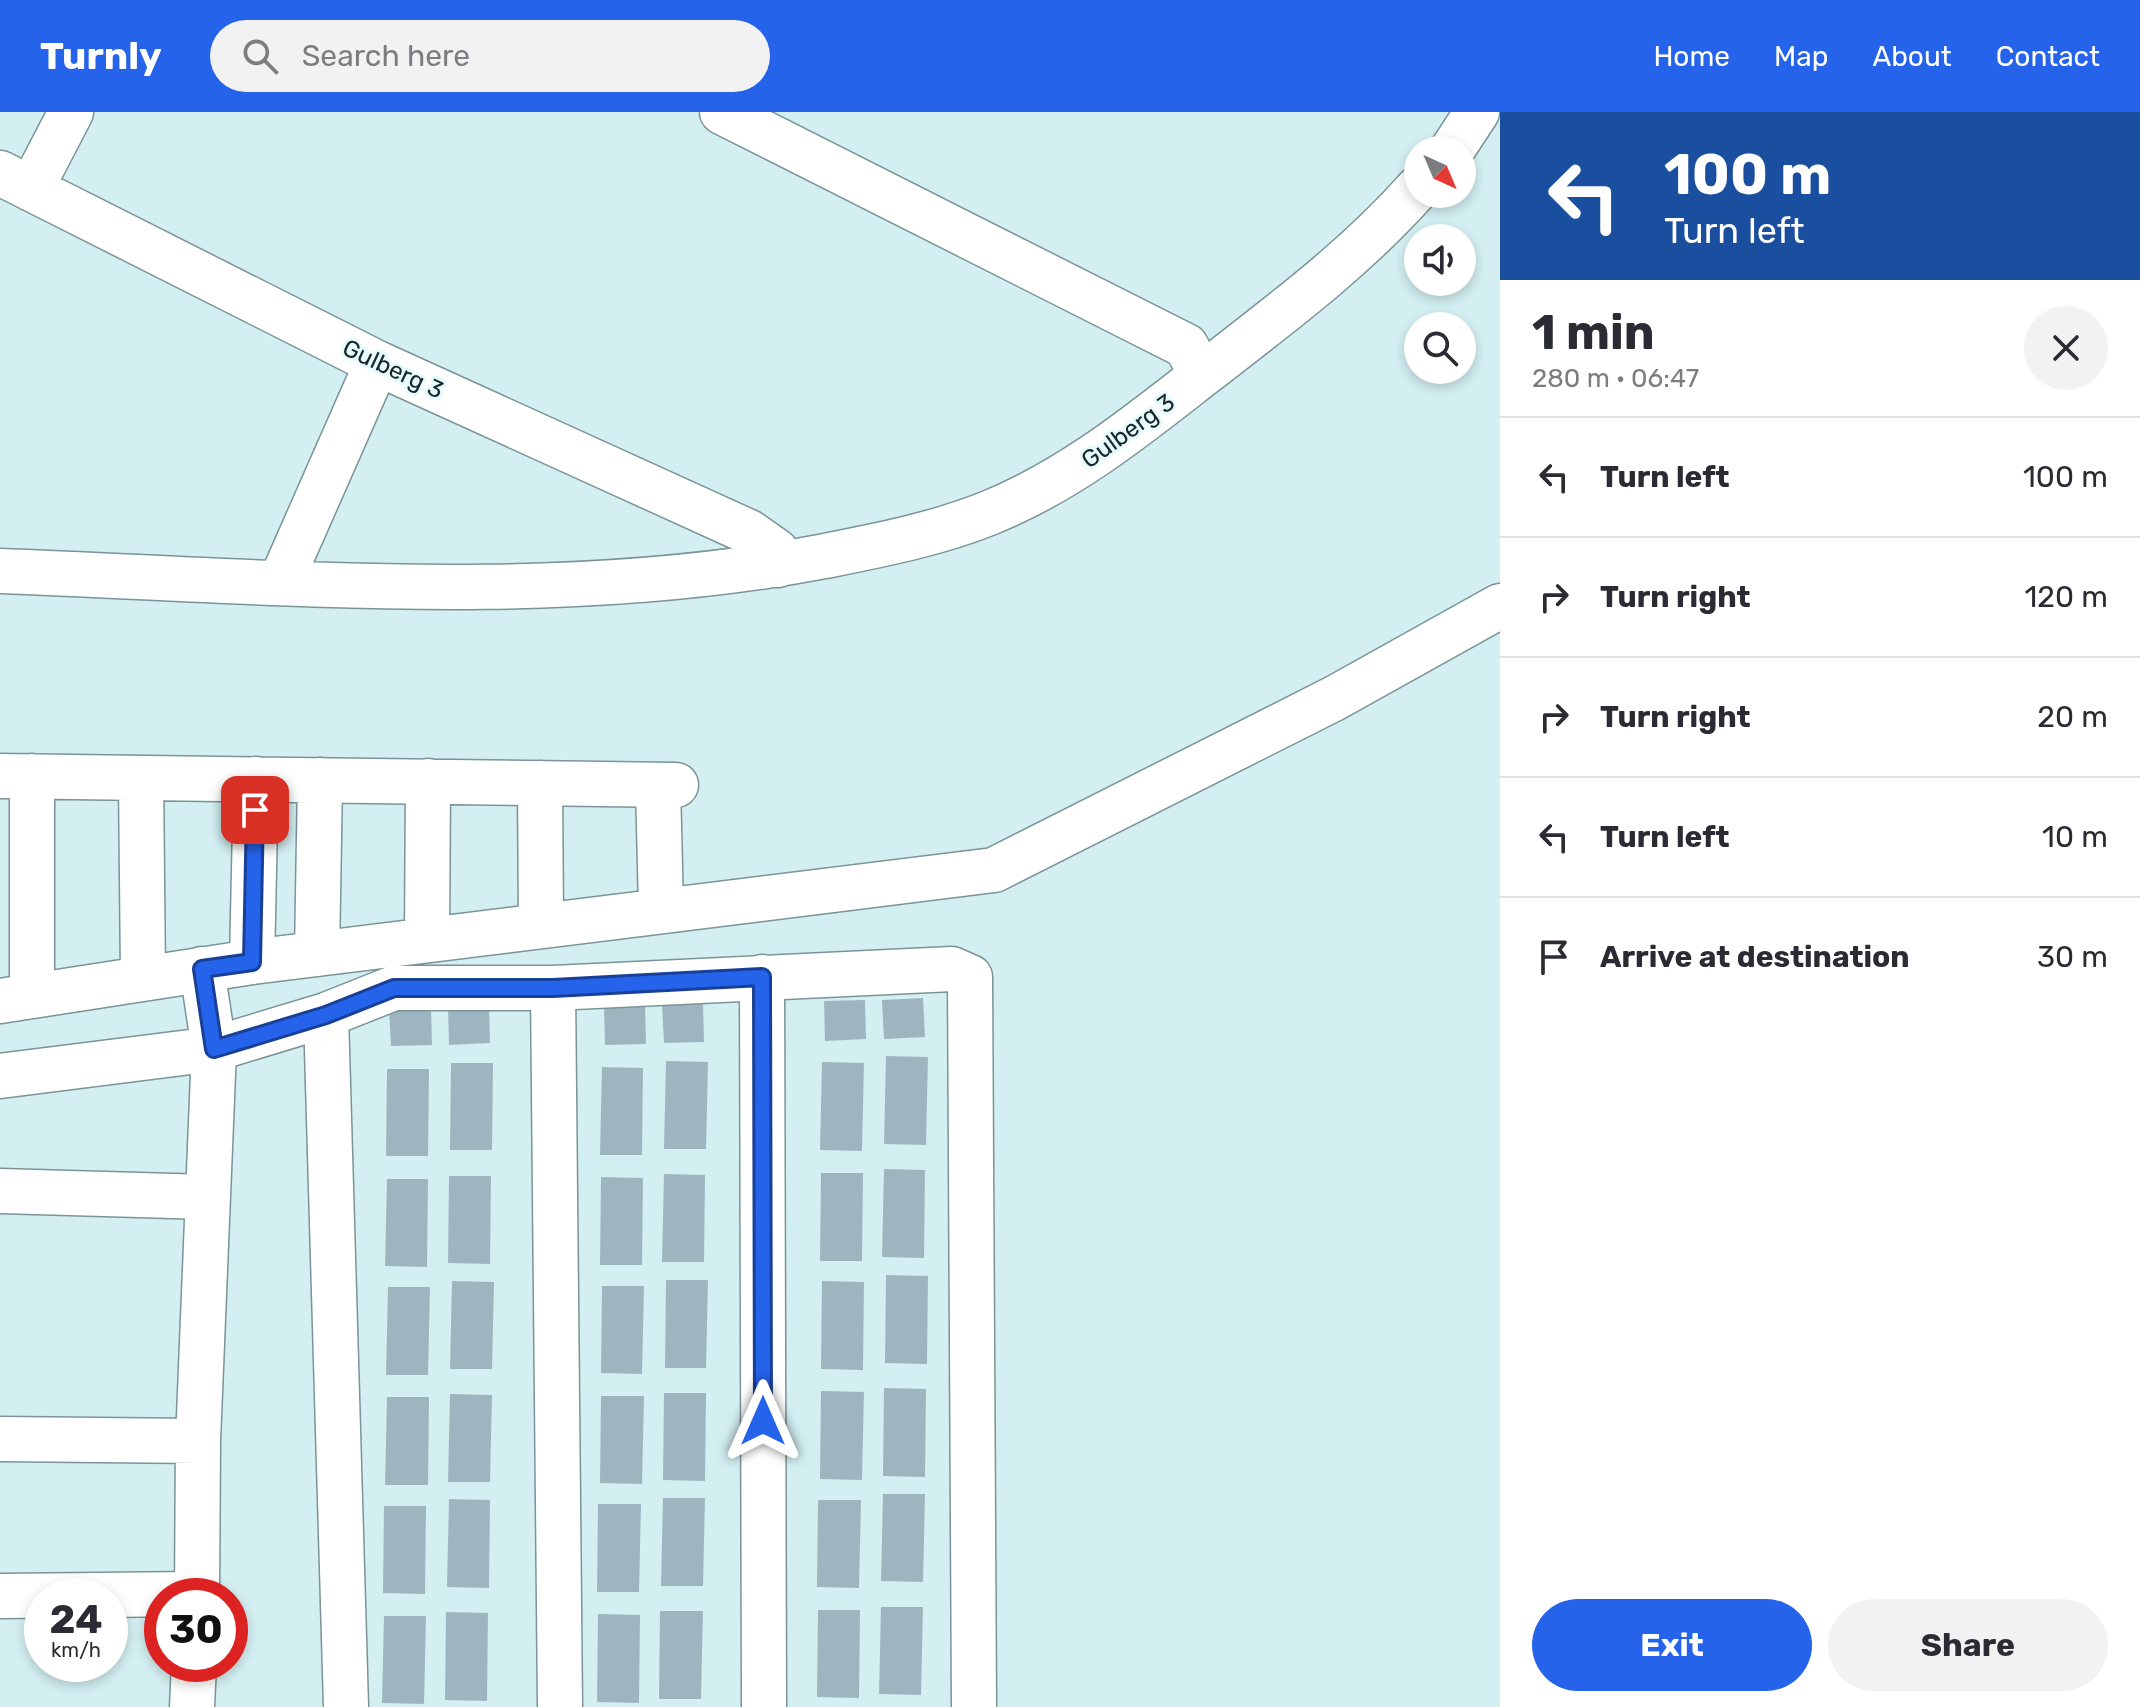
<!DOCTYPE html>
<html lang="en">
<head>
<meta charset="utf-8">
<style>
  :root { --surface:#fff; --page:#f2f2f3; --text:#2b2b33; --muted:#7c7c81; --line:#e1e1e2; --accent:#2563eb }
  body { margin:0; font-family:Rubik,sans-serif; background:var(--page); color:var(--text); height:100vh; display:flex; flex-direction:column; font-size:30px; white-space:nowrap }
  * { box-sizing:border-box; margin:0 }
  p { font-size:26px; color:var(--muted) }
  .icon { flex:none; width:44px; height:44px; fill:none; stroke:currentColor; stroke-width:2; stroke-linecap:round; stroke-linejoin:round }
  .map { position:relative; flex:1; overflow:hidden }
  .side { display:flex; flex-direction:column; background:var(--surface); width:640px }
  .side>* { flex:none }
  .hud { background:#1a4fa0; color:#fff; overflow:hidden }
  .needle { width:52px; rotate:136deg }
  .controls { position:absolute; left:1404px; top:24px; display:grid; gap:16px }
  .controls a { display:grid; place-items:center; width:72px; height:72px; border-radius:50%; background:var(--surface); box-shadow:0 4px 12px #0003; font-size:40px }
  .speed { position:absolute; left:24px; top:1466px; display:flex; gap:16px; font-size:40px; font-weight:700; text-align:center }
  .speed>* { display:grid; place-content:center; width:104px; height:104px; border-radius:50%; background:var(--surface); box-shadow:0 4px 12px #0003; line-height:1 }
  .speed small { font-size:20px; font-weight:400 }
  .speed .limit { border:12px solid #d22; background:#fff; color:#111 }
  .pin { position:absolute; display:grid; place-items:center; width:68px; height:68px; color:#fff; margin:-34px; border-radius:16px; box-shadow:0 4px 12px #0006 }
  .me { position:absolute; width:88px; margin:-44px; rotate:0deg; stroke-linejoin:round; filter:drop-shadow(0 0 6px #0008) }
  .turn { display:flex; align-items:center; gap:28px; height:168px; padding:0 32px; font-size:36px }
  .turn .icon { width:104px; height:104px; stroke-width:2.5 }
  .turn b { display:block; font-size:56px; line-height:68px }
  .round { display:grid; place-items:center; flex:none; width:84px; height:84px; border-radius:42px; background:var(--page) }
  .headline { display:flex; align-items:center; justify-content:space-between; height:136px; padding:0 32px }
  h1 { font-size:48px; font-weight:700; line-height:60px }
  .cta { display:flex; gap:16px; margin-top:auto; padding:16px 32px }
  .cta a { flex:1; height:92px; border-radius:48px; background:var(--accent); color:#fff; font-size:32px; font-weight:700; line-height:92px; text-align:center }
  .cta a+a { background:var(--page); color:var(--text) }
  ul { padding:0; list-style:none }
  li { display:flex; align-items:center; gap:24px; height:120px; padding:0 32px; border-top:2px solid var(--line) }
  li div { flex:1 }
  li b { display:block; font-size:30px }
  li em { font-style:normal }
  header { display:flex; align-items:center; gap:48px; box-sizing:border-box; height:112px; padding:0 40px; background:var(--accent); color:#fff }
  header strong { font-size:38px }
  nav { display:flex; gap:44px; margin-inline-start:auto; font-size:28px }
  .search { width:560px; height:72px; background:var(--page); display:flex; align-items:center; gap:20px; box-sizing:border-box; padding:0 28px; border-radius:44px; color:var(--muted); font-size:30px }
  main { display:flex; flex:1; min-height:0 }
  .map>svg:first-child { display:block }
  .building { fill:#9eb5c0 }
  .lines { fill:none; stroke-linecap:round; stroke-linejoin:round }
  .minor-casing { stroke:#7a9497; stroke-width:47 }
  .minor { stroke:#fff; stroke-width:44 }
  .route-casing { stroke:#184099; stroke-width:20 }
  .route { stroke:#2563eb; stroke-width:14 }
  .labels { text-anchor:middle; stroke-width:6; stroke-linejoin:round; paint-order:stroke }
  .street-label { font-size:24px; fill:#1b2627; stroke:#e5fbfe }
</style>
</head>
<body>
<header>
<strong>Turnly</strong>
<div class="search"><svg class="icon" aria-label="search" viewBox="0 0 24 24"><circle cx="10" cy="10" r="6"/><path d="M15 15l6 6"/></svg>Search here</div>
<nav><a>Home</a><a>Map</a><a>About</a><a>Contact</a></nav>
</header>
<main>
<div class="map">
<svg width="1500" height="1595" viewBox="0 0 1500 1595">
  <rect width="100%" height="100%" fill="#d3eff2"/>
  <!-- building -->
  <path class="building" d="M923,886L925,925L884,927L882,888Z
    M865,888L866,927L825,929L824,889Z
    M703,891L704,930L664,931L662,892Z
    M489,892L490,931L449,933L448,893Z
    M645,892L646,932L605,933L604,894Z
    M431,894L432,933L391,934L389,895Z
    M886,944L928,945L926,1033L884,1032Z
    M666,949L708,950L706,1037H664Z
    M822,950L864,951L862,1039L820,1038Z
    M451,951H493L492,1038H450Z
    M602,955L643,956L642,1043H600Z
    M387,957H429L428,1044H386Z
    M884,1057L925,1058L924,1146L882,1145Z
    M821,1061H863L862,1149H820Z
    M664,1062L705,1063L704,1150H662Z
    M449,1064H491L490,1152L448,1151Z
    M601,1065L643,1066L642,1153H600Z
    M387,1067H428L427,1155L385,1154Z
    M886,1163L928,1164L927,1252L885,1251Z
    M666,1168H708L706,1256H665Z
    M452,1169L494,1170L492,1257H450Z
    M822,1169L864,1170L863,1258L821,1257Z
    M602,1174H644L642,1262L601,1261Z
    M388,1175H430L428,1263H386Z
    M884,1276L926,1277L925,1365L883,1364Z
    M821,1279L864,1280L862,1368L820,1367Z
    M664,1281H706L705,1369L663,1368Z
    M450,1282L492,1283L490,1370H448Z
    M601,1284H644L642,1372L600,1371Z
    M387,1285H429L428,1373H385Z
    M883,1382H925L923,1470L881,1469Z
    M663,1386H705L703,1474H661Z
    M449,1387L490,1388L489,1476L447,1475Z
    M818,1388H861L859,1476L817,1475Z
    M598,1392H641L639,1480H597Z
    M384,1394H426L425,1482L383,1481Z
    M881,1495H923L921,1583L879,1582Z
    M818,1498H860L859,1586L817,1585Z
    M660,1499H703L701,1587H659Z
    M446,1500L488,1501L487,1589L445,1588Z
    M598,1502L640,1503L639,1591L597,1590Z
    M384,1504H426L424,1592L382,1591Z"/>
  <g class="lines">
    <!-- minor casing -->
    <g class="minor-casing">
      <path id="minor" d="M722,0L1186,234L1202,263
        M1452,38L1477,0
        M0,61L377,251L749,420L776,439L778,453
        M31,77L71,0
        M0,459C273,469 555,496 825,444C880,433 937,422 989,401C1070,368 1134,316 1202,263C1278,204 1354,148 1418,76
        M281,469L377,251
        M0,664L676,673
        M141,666L143,866
        M540,671L541,814
        M658,673L661,797
        M427,828L428,669
        M317,842L320,668
        M252,850L256,667
        M762,865L764,1595
        M553,876L560,1595
        M32,884V664
        M0,889L252,850L994,758L1335,586L1500,494
        M326,903L346,1595
        M0,964L214,937L326,903L394,876H553L952,857L970,865L974,1595
        M0,1079L208,1085
        M0,1327L198,1329
        M0,1484L197,1482
        M197,1484L198,1329L214,937L202,857
        M192,1595L194,1552"/>
    </g>
    <!-- minor -->
    <use href="#minor" class="minor"/>
  </g>
  <g class="lines">
    <!-- route casing -->
    <g class="route-casing">
      <path id="route" d="M255,698L252,850L202,857L214,937L326,903L394,876H553L762,865L763,1309"/>
    </g>
    <!-- route -->
    <use href="#route" class="route"/>
  </g>
  <g class="labels">
    <!-- street labels -->
    <g class="street-label">
      <text transform="translate(393 257) rotate(25)" y="8">Gulberg 3</text>
      <text transform="translate(1128 319) rotate(-36)" y="8">Gulberg 3</text>
    </g>
  </g>
</svg>
<div class="controls">
<a><svg class="needle" viewBox="-14 -14 28 28"><path d="M0-13l5 13h-10z" fill="#e53935"/><path d="M0 13l5-13h-10z" fill="#7c7c81"/></svg></a>
<a><svg class="icon" aria-label="sound" viewBox="0 0 24 24"><path d="M4 9h4l5-4v14l-5-4H4zM17 9q2 3 0 6"/></svg></a>
<a><svg class="icon" aria-label="search" viewBox="0 0 24 24"><circle cx="10" cy="10" r="6"/><path d="M15 15l6 6"/></svg></a>
</div>
<div class="speed"><div>24<small>km/h</small></div><div class="limit">30</div></div>
<div class="pin" style="left:255px;top:698px;background:#d93025"><svg class="icon" aria-label="arrive" viewBox="0 0 24 24"><path d="M6 21V4h12l-3 4 3 4H6"/></svg></div>
<svg class="me" style="left:763px;top:1309px" viewBox="-20 -20 40 40"><path d="M0-17L14 15 0 8-14 15z" fill="#2563eb" stroke="#fff" stroke-width="4"/></svg>
</div>
<section class="side">
<div class="hud">
<div class="turn"><svg class="icon" aria-label="left" viewBox="0 0 24 24"><path d="M17 20v-9H6M10 6l-5 5 5 5"/></svg><div><b>100 m</b>Turn left</div></div>
</div>
<div class="headline"><div><h1>1 min</h1><p>280 m · 06:47</p></div><a class="round"><svg class="icon" aria-label="close" viewBox="0 0 24 24"><path d="M6 6l12 12M18 6L6 18"/></svg></a></div>
<ul>
<li><svg class="icon" aria-label="left" viewBox="0 0 24 24"><path d="M17 20v-9H6M10 6l-5 5 5 5"/></svg><div><b>Turn left</b></div><em>100 m</em></li>
<li><svg class="icon" aria-label="right" viewBox="0 0 24 24"><path d="M7 20v-9h11M14 6l5 5-5 5"/></svg><div><b>Turn right</b></div><em>120 m</em></li>
<li><svg class="icon" aria-label="right" viewBox="0 0 24 24"><path d="M7 20v-9h11M14 6l5 5-5 5"/></svg><div><b>Turn right</b></div><em>20 m</em></li>
<li><svg class="icon" aria-label="left" viewBox="0 0 24 24"><path d="M17 20v-9H6M10 6l-5 5 5 5"/></svg><div><b>Turn left</b></div><em>10 m</em></li>
<li><svg class="icon" aria-label="arrive" viewBox="0 0 24 24"><path d="M6 21V4h12l-3 4 3 4H6"/></svg><div><b>Arrive at destination</b></div><em>30 m</em></li>
</ul>
<div class="cta"><a>Exit</a><a>Share</a></div>
</section>
</main>
</body>
</html>
